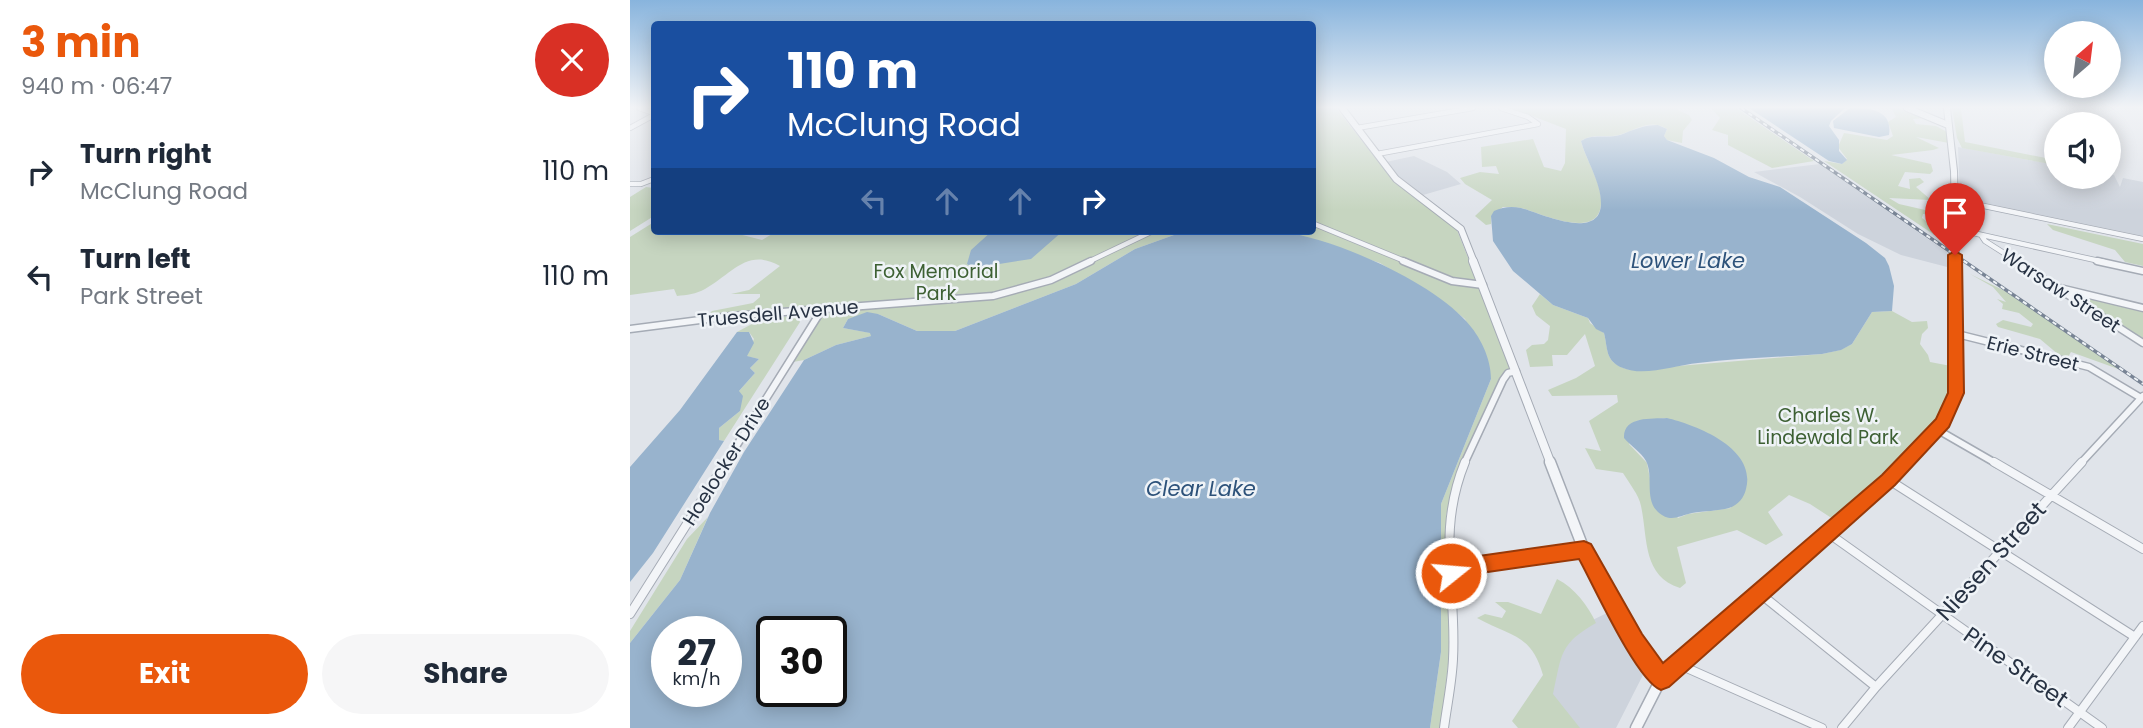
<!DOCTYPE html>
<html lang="en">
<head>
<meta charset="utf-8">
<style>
  :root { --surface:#fff; --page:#f6f6f7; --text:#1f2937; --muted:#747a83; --accent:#ea580c }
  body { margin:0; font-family:Poppins,sans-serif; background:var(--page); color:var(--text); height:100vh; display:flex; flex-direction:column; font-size:26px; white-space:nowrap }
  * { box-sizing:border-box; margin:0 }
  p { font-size:23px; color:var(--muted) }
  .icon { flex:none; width:38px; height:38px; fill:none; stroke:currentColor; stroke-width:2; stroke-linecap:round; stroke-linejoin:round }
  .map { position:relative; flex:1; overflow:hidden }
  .details { display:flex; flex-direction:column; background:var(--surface); width:630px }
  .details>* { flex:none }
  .hud { position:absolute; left:21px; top:21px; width:665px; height:214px; border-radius:7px; box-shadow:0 4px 18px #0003; background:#1a4fa0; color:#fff; overflow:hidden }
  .needle { width:46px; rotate:28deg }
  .tools { position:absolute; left:1414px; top:21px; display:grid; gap:14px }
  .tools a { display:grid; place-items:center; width:77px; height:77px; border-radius:50%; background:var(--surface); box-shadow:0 4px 18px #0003; font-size:35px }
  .speed { position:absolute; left:21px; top:616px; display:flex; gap:14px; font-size:35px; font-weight:700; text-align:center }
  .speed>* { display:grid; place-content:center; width:91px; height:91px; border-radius:50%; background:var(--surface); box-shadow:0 4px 18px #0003; line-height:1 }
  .speed small { font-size:18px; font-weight:400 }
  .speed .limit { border:4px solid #111; border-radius:10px; background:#fff; color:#111 }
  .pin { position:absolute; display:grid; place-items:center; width:60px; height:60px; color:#fff; margin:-72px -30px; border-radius:50% 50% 50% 0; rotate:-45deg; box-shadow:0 0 7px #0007 }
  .pin .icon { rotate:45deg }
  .me { position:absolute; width:77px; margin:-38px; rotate:73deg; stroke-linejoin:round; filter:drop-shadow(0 0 5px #0008) }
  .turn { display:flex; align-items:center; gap:24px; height:147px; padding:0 21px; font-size:32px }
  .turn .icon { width:91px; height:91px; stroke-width:2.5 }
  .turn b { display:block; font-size:49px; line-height:60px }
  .lanes { display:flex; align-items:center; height:66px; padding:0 21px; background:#0003; justify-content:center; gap:35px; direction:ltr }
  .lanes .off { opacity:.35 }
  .round { display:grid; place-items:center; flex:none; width:74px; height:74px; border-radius:37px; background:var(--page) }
  .overview { display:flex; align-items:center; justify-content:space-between; height:119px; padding:0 21px }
  h1 { font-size:42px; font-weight:700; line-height:52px; color:var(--accent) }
  .cta { display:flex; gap:14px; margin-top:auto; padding:14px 21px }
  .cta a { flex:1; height:80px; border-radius:42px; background:var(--accent); color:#fff; font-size:28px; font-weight:700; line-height:80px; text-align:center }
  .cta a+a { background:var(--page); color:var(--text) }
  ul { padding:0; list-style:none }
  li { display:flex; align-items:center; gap:21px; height:105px; padding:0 21px }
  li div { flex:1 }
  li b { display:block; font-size:26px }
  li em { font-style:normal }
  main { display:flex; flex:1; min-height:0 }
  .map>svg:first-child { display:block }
  .built { fill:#cdd3dc }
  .green { fill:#c6d5c0; fill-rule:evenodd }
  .water { fill:#98b3cd; fill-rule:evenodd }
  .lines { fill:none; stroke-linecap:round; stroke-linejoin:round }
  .minor-far2-casing { stroke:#a5abb5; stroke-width:6 }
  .minor-far1-casing { stroke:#a5abb5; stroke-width:9 }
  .minor-casing { stroke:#a5abb5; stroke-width:10 }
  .tertiary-far2-casing { stroke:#a5abb5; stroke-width:8 }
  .tertiary-far1-casing { stroke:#a5abb5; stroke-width:10 }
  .tertiary-casing { stroke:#a5abb5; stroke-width:13 }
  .minor-far2 { stroke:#f3f5f8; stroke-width:4.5 }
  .minor-far1 { stroke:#f3f5f8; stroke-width:6 }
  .minor { stroke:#f3f5f8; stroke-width:8 }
  .tertiary-far2 { stroke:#f3f5f8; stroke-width:6 }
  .tertiary-far1 { stroke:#f3f5f8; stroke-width:8 }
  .tertiary { stroke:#f3f5f8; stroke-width:10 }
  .rail-casing { stroke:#788495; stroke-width:3.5 }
  .rail { stroke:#eff3f7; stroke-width:2; stroke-dasharray:4.5; stroke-linecap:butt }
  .route { fill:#ea580c; stroke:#983908; stroke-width:2 }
  .labels { text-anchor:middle; stroke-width:5; stroke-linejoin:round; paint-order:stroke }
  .park-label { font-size:19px; fill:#3d6033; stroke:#eff3f7 }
  .street-label { font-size:19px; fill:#273243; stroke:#eff3f7 }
  .water-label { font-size:21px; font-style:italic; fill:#2d527a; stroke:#eff3f7 }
  .near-street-label { font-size:23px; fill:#273243; stroke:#eff3f7 }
</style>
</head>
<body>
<main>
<section class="details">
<div class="overview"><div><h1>3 min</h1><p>940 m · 06:47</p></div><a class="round" style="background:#d93025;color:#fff"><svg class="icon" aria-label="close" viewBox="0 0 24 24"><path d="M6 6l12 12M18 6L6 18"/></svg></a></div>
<ul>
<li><svg class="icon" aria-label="right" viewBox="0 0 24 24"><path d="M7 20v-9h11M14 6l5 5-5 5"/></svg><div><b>Turn right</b><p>McClung Road</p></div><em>110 m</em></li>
<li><svg class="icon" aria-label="left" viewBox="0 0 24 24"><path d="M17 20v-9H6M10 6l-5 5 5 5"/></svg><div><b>Turn left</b><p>Park Street</p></div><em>110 m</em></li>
</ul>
<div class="cta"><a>Exit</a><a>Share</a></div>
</section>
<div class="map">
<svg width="1513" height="728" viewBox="0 0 1513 728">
  <rect width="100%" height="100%" fill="#e0e4ea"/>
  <!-- built -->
  <path class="built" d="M1328,147L1426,165V177H1479V174L1484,175L1490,187L1493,178L1513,182V236L1330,198Z
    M784,156L817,172L831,184L793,195L770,178L756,162Z
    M1190,164L1321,255V268L1271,255L1228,234L1170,197L1124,172Z
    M977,613L1014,673L986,728H944L911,705L936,633Z"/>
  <!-- green -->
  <path class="green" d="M683,108H706L760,176L821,222L827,230L882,369L826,482L816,515L820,646L811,728H800L811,652V504L861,379L835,319L816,304L750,263L649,231H682Z
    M882,108H1043L1059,115L1062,120L1053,131L1052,143L1037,140L1034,136L1037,129C1020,118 1006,130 989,135C976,138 963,133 951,141C956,161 972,182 971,203C970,241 911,214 895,209C887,207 880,207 873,207L861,216V224L856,225L845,216L862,200L835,184L830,178L850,172L869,174L866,166L852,167L851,147L903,139L914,167L931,171L935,163L936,129Z
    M1081,108H1106L1184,161L1142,168L1098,145V135L1082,130L1090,118Z
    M1267,108L1293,118L1283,119L1286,124L1306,126L1319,133V143L1286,137L1309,148L1303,150L1261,155L1301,164L1303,171L1300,174L1275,172L1268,186L1280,189L1279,179L1290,178L1294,182L1286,187L1301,200L1259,198L1269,204L1317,215L1293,214L1292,218L1320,238L1321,242L1318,244L1194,161L1212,164L1217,159L1208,147L1214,133L1257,140L1263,136L1258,122L1266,117L1262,109Z
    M1322,108H1331L1335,142L1426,160V165L1332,148L1327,138Z
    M16,187L24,188V216L0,231V197Z
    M24,222V231H97L132,240L147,231H555L505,249L446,284L325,331H287L248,314L218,319L213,328L241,333V336L206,345L174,360L163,362L199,305L77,316L82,311L123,303L130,297V294H101L119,290L150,266C117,247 101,275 75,289C66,294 57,295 47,296L44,289L0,295V237Z
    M1417,224L1513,244V266L1495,262L1485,250L1423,230Z
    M1340,274L1377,292L1491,370L1441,352L1438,357L1429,355L1410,339L1368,327L1366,324L1373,320L1401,327L1403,324L1389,313L1372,309L1373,304L1367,299L1376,302L1363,287Z
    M910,294L923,305L958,318L960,323L974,333C979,354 975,363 1000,370L1192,354L1210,350L1222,344L1242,312L1262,311L1282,322L1297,321L1298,328L1292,334L1290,344L1298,355L1300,362L1321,366L1319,397L1304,427L1203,519L1180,504L1159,495L1138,512L1153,535L1136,545L1107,530L1047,547L1056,583L1050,588C1012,576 1018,538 1011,506C1009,495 999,483 993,473L966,469L955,448L971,451L959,421L988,402L987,395L922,396L918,390L946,378L965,366L955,334L937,355H922L923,366L900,367L896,350L902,345L914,344L918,340L920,326L906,315L902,306ZM1037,418L1101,508L1058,514L1048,518L1020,479L1017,463L999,444L1006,421Z
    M1445,295L1513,309V341L1445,297Z
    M167,316L170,322L94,441L89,440V428L110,411L109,391L125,373L120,368L129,359L116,356L124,339L119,332H107L135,317Z
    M78,517L50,580L0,643V631L57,539Z
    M927,579C945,588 958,606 966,623C929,644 932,654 923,694L950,728H888L882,721L913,675C901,633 881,637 847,618L855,614L872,618L876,611L865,602H878L911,614Z"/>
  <!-- water -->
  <path class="water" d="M1119,108H1215L1201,121L1199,126L1209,140V151L1217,160L1212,164L1199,161Z
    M1220,108C1239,108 1263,109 1259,135L1249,137L1204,128L1203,121Z
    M1028,125L1037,129L1034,136L1037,140L1084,158L1119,177L1150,187L1236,243L1255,258L1259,266L1264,286L1262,311L1242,312L1222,344L1211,350L1192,354C1151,357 1109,358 1068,363C1046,365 1014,377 993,368C975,361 978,349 974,333L966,329L958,318L923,305L883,271L863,241L861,216L864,211C873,207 881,206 891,208C907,212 971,243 971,203C971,182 956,160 951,141C963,133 976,139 990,135C1003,130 1013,125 1028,125Z
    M362,231H433L401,259L344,268L337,264L341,250Z
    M555,231C586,231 621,227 652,232C704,238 800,281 836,321C850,336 861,358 861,379L811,504V652L800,728H0V643L50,580L80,513L114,452L174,360L206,345L241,336L240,333L213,328L218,319L237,312L248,314L287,331H325L446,284L505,249ZM37,632H96V691H37ZM142,632H201V691H142Z
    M107,332H119L124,343L117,356L129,359L120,368L125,373L109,391L113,396L110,411L89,428V440L94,441L23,553L0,582V467L50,410Z
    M1037,418C1066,425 1127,448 1116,489C1114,498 1108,505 1099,508C1088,511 1074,511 1062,513C1049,516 1040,523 1028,512C1014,499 1024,476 1016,461C1011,452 1001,446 994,438C993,416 1021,419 1037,418Z"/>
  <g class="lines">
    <!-- minor-far2 casing -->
    <g class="minor-far2-casing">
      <path id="minor-far2" d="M9,108L24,113
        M0,128L24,115
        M727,128L843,108
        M747,154L908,124L898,117L871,108
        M0,184H11L24,179
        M1325,200L1513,239
        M682,223L777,262
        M1325,229L1474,262
        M1351,235L1355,241L1388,262
        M458,262L523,231"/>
    </g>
    <!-- minor-far1 casing -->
    <g class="minor-far1-casing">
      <path id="minor-far1" d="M773,261L822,281L853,285
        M1385,261L1513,343
        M1467,261L1513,271
        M1430,288L1513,308
        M0,329L101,316L363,296L421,280L461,261
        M1327,334L1459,367L1511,398
        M1308,430L1367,464
        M95,464L193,308
        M834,464L873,380L878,373L886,371
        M1450,464L1513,396"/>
    </g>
    <!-- minor casing -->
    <g class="minor-casing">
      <path id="minor" d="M1364,462L1513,549
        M1259,480L1505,637
        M1198,533L1472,728
        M821,569L954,550
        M1128,592L1246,687
        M0,614L96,462
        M1050,665L1192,728
        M814,728C817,705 822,682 823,659C827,587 806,533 835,462
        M1212,728L1246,687L1452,462
        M1438,728L1513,626"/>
    </g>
    <!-- tertiary-far2 casing -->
    <g class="tertiary-far2-casing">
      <path id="tertiary-far2" d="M712,108L766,179L831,229L844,262
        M1277,108L1318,125
        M1317,108L1324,171L1326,262"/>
    </g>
    <!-- tertiary-far1 casing -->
    <g class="tertiary-far1-casing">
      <path id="tertiary-far1" d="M843,261L921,464
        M1275,464C1296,442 1317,423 1326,393V261"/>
    </g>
    <!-- tertiary casing -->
    <g class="tertiary-casing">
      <path id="tertiary" d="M920,462L954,550L1004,641L1031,679
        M1006,728L1031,679L1276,462"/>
    </g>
    <!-- minor-far2 -->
    <use href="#minor-far2" class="minor-far2"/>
    <!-- minor-far1 -->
    <use href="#minor-far1" class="minor-far1"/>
    <!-- minor -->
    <use href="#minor" class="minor"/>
    <!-- tertiary-far2 -->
    <use href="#tertiary-far2" class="tertiary-far2"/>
    <!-- tertiary-far1 -->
    <use href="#tertiary-far1" class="tertiary-far1"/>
    <!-- tertiary -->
    <use href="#tertiary" class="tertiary"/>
    <!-- rail casing -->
    <g class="rail-casing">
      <path id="rail" d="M1111,108L1513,384"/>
    </g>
    <!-- rail -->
    <use href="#rail" class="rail"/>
  </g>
  <!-- sky -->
  <linearGradient id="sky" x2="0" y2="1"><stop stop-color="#88b4dd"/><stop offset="0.51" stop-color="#f1f3f6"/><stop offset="1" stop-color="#f1f3f6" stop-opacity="0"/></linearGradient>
  <rect width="1513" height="210" fill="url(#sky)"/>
  <!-- route -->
  <path class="route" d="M1325,251L1332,255L1334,393L1319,427L1265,485L1039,687L1031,690C1006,680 964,586 949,559L830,576L821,582L814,580L811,569L814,562L821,560L954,541L961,544L1012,634L1033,663L1252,475L1306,419L1318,393V255Z"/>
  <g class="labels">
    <!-- park labels -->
    <g class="park-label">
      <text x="306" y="278">Fox Memorial<tspan x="306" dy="22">Park</tspan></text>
      <text x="1198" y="422">Charles W.<tspan x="1198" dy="22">Lindewald Park</tspan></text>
    </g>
    <!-- street labels -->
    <g class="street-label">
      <text transform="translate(1431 290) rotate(33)" y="7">Warsaw Street</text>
      <text transform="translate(148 313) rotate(-5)" y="7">Truesdell Avenue</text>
      <text transform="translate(1403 353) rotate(14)" y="7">Erie Street</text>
      <text transform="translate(96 461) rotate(-58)" y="7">Hoelocker Drive</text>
    </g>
    <!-- water labels -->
    <g class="water-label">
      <text x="1058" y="268">Lower Lake</text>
      <text x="571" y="496">Clear Lake</text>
    </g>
    <!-- near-street labels -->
    <g class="near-street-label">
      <text transform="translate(1361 561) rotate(-48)" y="8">Niesen Street</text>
      <text transform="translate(1386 667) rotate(35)" y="8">Pine Street</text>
    </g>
  </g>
</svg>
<div class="tools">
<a><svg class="needle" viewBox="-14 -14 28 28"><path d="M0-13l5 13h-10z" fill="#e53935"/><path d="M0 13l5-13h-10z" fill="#747a83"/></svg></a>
<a><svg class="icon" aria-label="sound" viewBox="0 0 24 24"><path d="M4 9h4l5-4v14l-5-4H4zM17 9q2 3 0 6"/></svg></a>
</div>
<div class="speed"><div>27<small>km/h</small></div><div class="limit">30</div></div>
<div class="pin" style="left:1325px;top:255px;background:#d93025"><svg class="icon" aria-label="arrive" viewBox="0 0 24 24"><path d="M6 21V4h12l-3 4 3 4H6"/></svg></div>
<svg class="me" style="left:821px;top:573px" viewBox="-20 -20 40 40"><circle r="17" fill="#ea580c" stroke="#fff" stroke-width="3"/><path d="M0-11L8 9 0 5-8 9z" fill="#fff"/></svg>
<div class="hud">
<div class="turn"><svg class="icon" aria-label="right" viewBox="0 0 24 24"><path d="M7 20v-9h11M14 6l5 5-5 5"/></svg><div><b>110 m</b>McClung Road</div></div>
<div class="lanes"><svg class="icon off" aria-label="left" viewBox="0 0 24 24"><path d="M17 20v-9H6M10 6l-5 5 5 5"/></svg><svg class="icon off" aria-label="ahead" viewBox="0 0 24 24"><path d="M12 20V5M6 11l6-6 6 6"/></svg><svg class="icon off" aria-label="ahead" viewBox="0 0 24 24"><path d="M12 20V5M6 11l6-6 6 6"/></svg><svg class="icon" aria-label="right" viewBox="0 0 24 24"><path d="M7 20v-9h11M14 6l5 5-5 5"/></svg></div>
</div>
</div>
</main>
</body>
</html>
